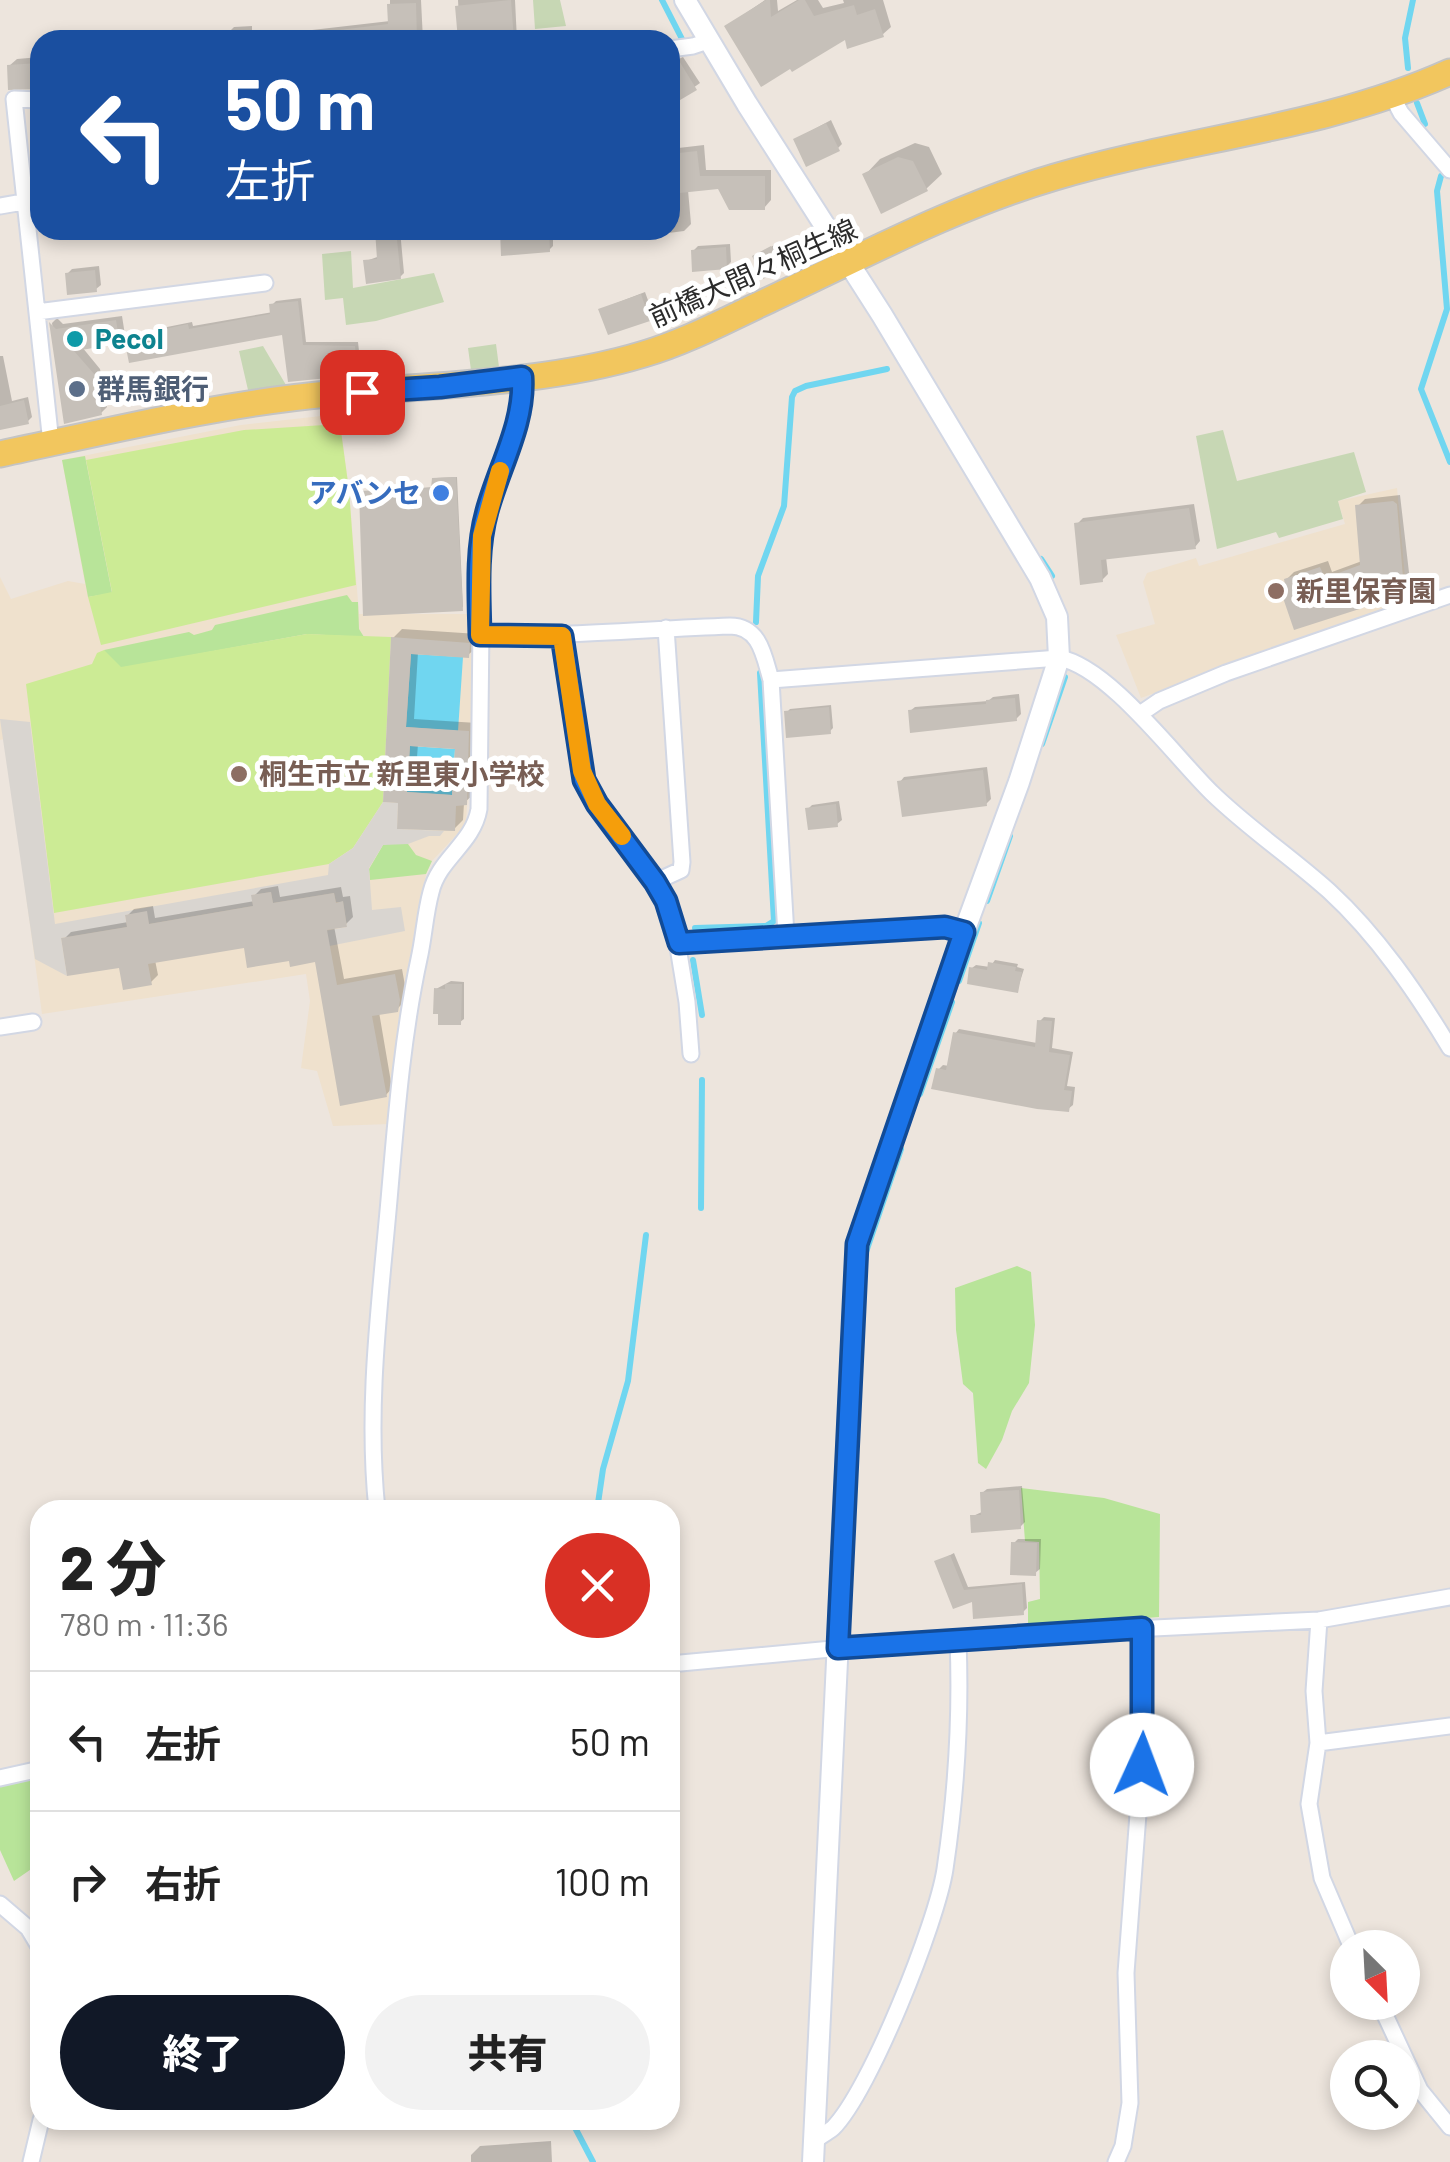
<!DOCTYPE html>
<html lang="ja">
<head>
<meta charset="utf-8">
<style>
  :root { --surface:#fff; --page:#f2f2f2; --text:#222; --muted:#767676; --line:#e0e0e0; --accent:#111827 }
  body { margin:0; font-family:Barlow,"Noto Sans JP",sans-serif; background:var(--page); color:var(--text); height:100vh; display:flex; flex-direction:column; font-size:38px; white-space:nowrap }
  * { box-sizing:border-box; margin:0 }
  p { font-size:32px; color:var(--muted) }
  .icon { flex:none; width:55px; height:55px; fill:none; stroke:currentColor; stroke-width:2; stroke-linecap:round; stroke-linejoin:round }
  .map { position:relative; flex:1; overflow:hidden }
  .side { position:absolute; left:30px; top:1500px; width:650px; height:630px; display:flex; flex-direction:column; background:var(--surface); border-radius:30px; box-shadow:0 5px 15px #0003 }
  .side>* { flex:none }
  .banner { position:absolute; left:30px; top:30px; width:650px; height:210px; border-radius:30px; box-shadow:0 5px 15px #0003; background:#1a4fa0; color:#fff; overflow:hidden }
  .needle { width:65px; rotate:156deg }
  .tools { position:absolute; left:1330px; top:1930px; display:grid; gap:20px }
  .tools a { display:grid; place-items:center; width:90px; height:90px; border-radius:50%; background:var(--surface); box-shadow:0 5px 15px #0003; font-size:50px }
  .pin { position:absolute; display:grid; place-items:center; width:85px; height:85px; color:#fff; margin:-42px; border-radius:20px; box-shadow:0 5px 15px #0006 }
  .me { position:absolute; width:110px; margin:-55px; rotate:2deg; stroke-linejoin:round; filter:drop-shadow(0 0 8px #0008) }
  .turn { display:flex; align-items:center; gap:35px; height:210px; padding:0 30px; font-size:45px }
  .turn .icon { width:130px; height:130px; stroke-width:2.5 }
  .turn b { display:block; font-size:70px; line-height:85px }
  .round { display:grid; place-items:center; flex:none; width:105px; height:105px; border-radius:52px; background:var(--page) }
  .overview { display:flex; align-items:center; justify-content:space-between; height:170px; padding:0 30px }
  h1 { font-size:60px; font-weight:800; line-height:75px }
  .cta { display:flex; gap:20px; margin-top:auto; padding:20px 30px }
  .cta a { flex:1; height:115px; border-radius:60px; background:var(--accent); color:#fff; font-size:40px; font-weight:800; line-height:115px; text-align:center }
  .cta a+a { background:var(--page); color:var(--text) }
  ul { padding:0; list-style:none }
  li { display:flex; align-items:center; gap:30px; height:140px; padding:0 30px; border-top:2px solid var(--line) }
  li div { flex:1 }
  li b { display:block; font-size:38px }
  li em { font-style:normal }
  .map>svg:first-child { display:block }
  .education { fill:#efe1cd }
  .green { fill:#b8e499 }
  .cemetery { fill:#c7d7b4 }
  .pitch { fill:#cceb95 }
  .plaza { fill:#d9d5d0 }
  .water { fill:#70d6f0 }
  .shadow { fill:#0003; fill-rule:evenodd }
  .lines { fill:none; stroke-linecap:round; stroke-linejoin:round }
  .stream { stroke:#70d6f0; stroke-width:6 }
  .building { fill:#c6c0b9; fill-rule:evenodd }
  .minor-casing { stroke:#d2d7e4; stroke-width:19 }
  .tertiary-casing { stroke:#d2d7e4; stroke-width:24 }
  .primary-casing { stroke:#c4c4c4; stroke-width:29 }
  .minor { stroke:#fff; stroke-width:15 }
  .tertiary { stroke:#fff; stroke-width:20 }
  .primary { stroke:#f2c65e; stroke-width:25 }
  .route-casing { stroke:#114b97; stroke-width:25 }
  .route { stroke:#1a73e8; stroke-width:18 }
  .slow { stroke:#f59e0b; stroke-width:18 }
  .culture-dot { fill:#0f9aa8; stroke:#fff; stroke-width:4 }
  .service-dot { fill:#5c6f8a; stroke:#fff; stroke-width:4 }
  .shop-dot { fill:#3f7fe0; stroke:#fff; stroke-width:4 }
  .education-dot { fill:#8d6e63; stroke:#fff; stroke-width:4 }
  .labels { text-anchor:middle; stroke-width:10; stroke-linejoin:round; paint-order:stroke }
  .street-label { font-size:28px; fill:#2b2b2b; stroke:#fff }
  .culture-label { font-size:28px; font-weight:bold; fill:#0d838f; stroke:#fff; text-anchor:start }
  .service-label { font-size:28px; font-weight:bold; fill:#4e5e75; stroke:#fff; text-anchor:start }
  .shop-label { font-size:28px; font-weight:bold; fill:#366cbe; stroke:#fff; text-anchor:end }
  .education-label { font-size:28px; font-weight:bold; fill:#785e54; stroke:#fff; text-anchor:start }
</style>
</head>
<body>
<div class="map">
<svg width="1450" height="2162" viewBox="0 0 1450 2162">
  <rect width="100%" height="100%" fill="#ede5dd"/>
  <!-- education -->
  <path class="education" d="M339,414L349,490L359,614H472V743L466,820L462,829L432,861L426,874L390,1124L333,1126L317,1071L301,1068L310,1001L306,974L42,1014L5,739L0,740V577L11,599L68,581L85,584L62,460L241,425Z
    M1397,488L1407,600L1141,698L1116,635L1155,624L1143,582L1147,573L1196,558L1199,566L1345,524L1338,501Z"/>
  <!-- green -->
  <path class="green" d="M85,456L112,593L88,597L62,460Z
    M347,595L352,602H358L359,629L364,637L307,634L121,668L105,654L104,650L189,632L194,635L212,630L215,625Z
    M395,842L408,844L416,855L432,861L426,874L370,880L369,869L383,845Z
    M1017,1266L1031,1272L1035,1325L1029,1383L1012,1411L1002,1440L986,1469L978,1463L973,1393L963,1384L956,1330L955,1288Z
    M1021,1488L1104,1498L1160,1514L1159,1617L1028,1627V1602L1040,1599L1039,1542L1025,1541Z
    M40,1777V1863L14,1881L0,1850V1787Z"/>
  <!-- cemetery -->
  <path class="cemetery" d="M533,0H560L566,26L535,29Z
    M351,251L353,288L434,273L444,302L376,321L346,325L343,298L325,300L322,254Z
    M496,344L499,367L471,370L468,348Z
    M263,346L286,385L248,390L239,351Z
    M1223,430L1237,481L1354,452L1366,492L1338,501L1343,519L1279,538L1276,532L1217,549L1196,436Z"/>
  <!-- pitch -->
  <path class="pitch" d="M340,424L349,490L356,585L101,645L88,597L112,592L86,460L244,430Z
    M307,634L391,637L383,802L353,848L329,864L54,913L26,684L92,664L97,653L104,650L121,667Z"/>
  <!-- plaza -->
  <path class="plaza" d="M0,719L30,722L55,924L328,875L329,864L353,848L383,802L398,803L397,829L444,831L440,836H429L408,844L383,845L369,868L372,910L401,907L405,931L299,952L296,936L347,927L343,902H336L334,893L273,903L271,892L252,895L253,906L149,924L146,912L125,915L127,927L61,938L67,976L35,959Z"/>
  <!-- water -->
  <path class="water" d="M411,654L463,657L458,731L406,727Z
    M410,746L455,749L452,795L407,792Z"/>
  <!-- shadow -->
  <path class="shadow" d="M390,0H421L423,40H282L286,33L390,21Z
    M458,0H515L517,40H460Z
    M765,0H777L778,11L797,0H818L823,8L844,3L843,0H883L891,27L882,35L846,36L727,26Z
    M252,26V40H230V31L234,27Z
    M40,57V86L9,66L17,59Z
    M683,57L700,83L676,100L670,91V63Z
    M831,120L842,144L838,148L796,139Z
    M915,143L929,147L942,174L926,189L865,175L880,159Z
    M704,145L706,170H771V200L764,208L720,186L688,190L691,224L684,231L661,234V230H670V149Z
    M61,230H89L62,235Z
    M378,230H400L404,273L400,277L366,261L380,256Z
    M502,230H553V246L549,250Z
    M730,244L731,262L726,267L693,251L698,246Z
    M776,244L779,251L794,244L800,255L796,260L755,256Z
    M99,266L101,285L96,289L67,274L72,269Z
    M645,292L653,314L648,318L601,309Z
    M301,298L306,342H358L361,369L357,373L290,379L284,332L127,338L132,334L192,322L193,326L273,312L272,305L276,301Z
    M122,316L125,335L118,341L82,347L100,369L107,407L101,413L66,421L52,323L57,318L63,324Z
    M0,356H3L12,401L28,397L32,417L28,421L0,428Z
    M457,477L463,607L461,608L362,492L434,487L436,478Z
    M1400,495L1410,581L1403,588L1380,596L1373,602L1284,593L1288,589L1286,580L1294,572L1328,561L1332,572L1362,561L1358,506L1365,499Z
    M1194,504L1200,541L1195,547L1106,557L1108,574L1102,580L1077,524L1083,518Z
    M402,629L478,634V646L468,655L418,652L414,719L477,723L475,793L464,803L463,820L454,829L399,826L393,638ZM418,744L458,747L455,786L415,784Z
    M1019,694L1021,714L1016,719L910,711L915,707L988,701L993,697Z
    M831,705L833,728L830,731L787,712L790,709Z
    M987,767L991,799L986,804L900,782L904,777Z
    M839,801L842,820L837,824L808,809L812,805Z
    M278,886L280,897L341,887L343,897L350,896L353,917L346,924L334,926L344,979L402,969L406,991L404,1002L397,1009L379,1012L392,1088L386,1095L317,959L291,958L246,945L155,960L158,975L151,982L121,965L64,939L71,932L128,922L127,916L134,909L153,906L155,918L255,901L254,896L261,889Z
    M995,960L1018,964L1017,967L1024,969L1017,991L972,968L976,965L990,967Z
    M451,981L464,982V1019L460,1022L436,989Z
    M1044,1017L1055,1018L1052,1048L1073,1052L1067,1086L1075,1087L1073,1105L1068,1109L939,1069L943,1065L949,1066L955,1034L959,1029L1037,1043L1040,1021Z
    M1022,1486L1025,1522L1020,1527L973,1516L984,1511L982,1493L987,1489Z
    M1018,1539H1041L1040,1569L1035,1573L1014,1543Z
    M954,1553L968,1587L1025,1582L1027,1608L1023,1612L974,1599L955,1606L937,1562Z
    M551,2141L552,2162H471V2155L480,2146Z"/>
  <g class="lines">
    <!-- stream -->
    <path class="stream" d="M662,0L682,39
      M1408,68L1405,38L1413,0
      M1417,103L1425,124
      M1441,176L1437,191L1447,309L1421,389L1450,462
      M1041,559L1052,576
      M756,622L758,576L784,506L792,397L795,391L806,386L887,369
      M1042,744L1065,677
      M987,901L1010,836
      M695,928L766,926L774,921L760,673
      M693,960L702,1015
      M959,981L979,923
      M920,1094L952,1002
      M701,1208L702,1080
      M866,1252L901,1149
      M597,1510L603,1469L628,1381L646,1235
      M571,2120L593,2162"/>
  </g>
  <!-- building -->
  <path class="building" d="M511,0L514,40H458L455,6Z
    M766,0H770L771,17L799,0H805L814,16L854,5L857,15L875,9L884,37L847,49L845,40L792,72L790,69L761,87L724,26Z
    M416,3L417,40H339V30L388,24L387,4Z
    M678,59L697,90L670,106V60Z
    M40,63V89L8,90L7,65Z
    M826,123L840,151L806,167L793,139Z
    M697,151L700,176H765V210H729L718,189L670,194V154Z
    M898,157L913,161L928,191L881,214L862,174Z
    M375,230H396L401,279L366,284L363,260L377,259Z
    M500,230H549L550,252L501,256Z
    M771,246L775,253L789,246L797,262L763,279L752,256Z
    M726,247L727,269L692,272L691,250Z
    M95,270L97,292L67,295L65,273Z
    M641,294L650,321L608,335L598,309Z
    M298,301L303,345L355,346L358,375L288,382L282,335L129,363L124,338L188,324L189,329L270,314L269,304Z
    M116,320L120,344L74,351L95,375L102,415L64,424L49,322L56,329Z
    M24,400L29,424L0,430V406Z
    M456,477L463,611L363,616L359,491L431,488L432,478Z
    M1393,501L1397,504L1404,590L1373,600L1375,604L1294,630L1281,592L1286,591L1284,579L1320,567L1325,578L1360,565L1355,505Z
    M1189,508L1196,549L1101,560L1103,582L1080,585L1074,523Z
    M391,637L470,643L469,658L411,654L406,727L469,731L467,805L456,806L455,831L397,829L398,803L383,802ZM410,746L455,749L452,795L407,792Z
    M1015,698L1017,721L910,733L908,710L986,704V700Z
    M829,707L831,734L786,738L784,711Z
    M983,770L987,806L902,817L897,781Z
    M836,804L838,827L808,830L805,808Z
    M271,892L273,903L334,893L336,903L343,901L347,927L327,930L337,985L395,974L400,1000L398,1012L372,1016L387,1097L340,1106L315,962L290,967L289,961L247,968L244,948L148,964L152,985L123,990L119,968L67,976L61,938L127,927L125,915L147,911L149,924L253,906L251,895Z
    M988,962L1016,967L1015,971L1022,972L1018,993L967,984L969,967L987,970Z
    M445,984H462L461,1025H438V1014H433L434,988L445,989Z
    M1037,1020L1052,1021L1049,1052L1070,1055L1064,1090L1072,1091L1069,1112L1037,1109L931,1089L936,1068L946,1070L953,1032L1035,1047Z
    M1019,1490L1021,1529L971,1533L970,1515H981L980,1492Z
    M1011,1542L1037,1543L1036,1576L1010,1575Z
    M950,1555L964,1590L1022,1584L1024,1615L973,1619L972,1602L953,1609L934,1561Z"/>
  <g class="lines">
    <!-- minor casing -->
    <g class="minor-casing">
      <path id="minor" d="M670,49L693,46L708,41
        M1392,96L1401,113L1450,170
        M40,100L14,99L51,443
        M0,206L23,202
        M37,312L265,283
        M479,635C563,637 646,629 730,626C760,626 764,656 771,680L786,935
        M562,636L584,780L597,804L655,882L675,929L687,1002L691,1054
        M771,680L1059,658C1108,666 1176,758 1212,793C1248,828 1291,857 1329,891C1377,935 1416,992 1450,1048
        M1140,714L1159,701L1226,673L1450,595
        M655,882L681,870L682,862L666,628
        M679,943L945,927L964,932
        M0,1027L33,1022
        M377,1510C366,1406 380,1303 389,1200C396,1120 402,1038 419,959C424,937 425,914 431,892C439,858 473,844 479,809L482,536C491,483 526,431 523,377
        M1319,1620L1314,1691L1318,1743L1309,1804L1322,1878L1352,1948
        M670,1664L949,1638L1319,1620L1450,1597
        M1318,1743L1450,1726
        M0,1778L40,1769
        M0,1904L28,1928L40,1948
        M1379,2002L1420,2090L1450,2127
        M814,2141C819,2137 827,2133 833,2128C870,2091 937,1922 945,1869C956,1795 961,1714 958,1640
        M31,2162L41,2120
        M1116,2162L1123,2146L1130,2103L1126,1973L1144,1735L1142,1628"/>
    </g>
    <!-- tertiary casing -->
    <g class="tertiary-casing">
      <path id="tertiary" d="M685,0L747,104L882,315L1040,578L1057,617L1059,658L1019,782L964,932L857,1244L813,2162"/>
    </g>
    <!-- primary casing -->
    <g class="primary-casing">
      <path id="primary" d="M0,454C109,431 218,404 328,394C430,385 546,384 644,354C688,341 728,319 769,300C863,256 956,206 1055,177C1187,138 1323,129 1450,72"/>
    </g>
    <!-- minor -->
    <use href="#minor" class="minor"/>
    <!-- tertiary -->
    <use href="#tertiary" class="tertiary"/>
    <!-- primary -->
    <use href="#primary" class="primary"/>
  </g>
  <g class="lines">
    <!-- route casing -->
    <g class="route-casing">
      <path id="route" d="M362,392L440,387L522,377C525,423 499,467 487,511C476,550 479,594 480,635L562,636L584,780L597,804L655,882L666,901L679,943L945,927L964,932L857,1244L838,1648L1142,1628V1765"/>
    </g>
    <!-- route -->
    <use href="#route" class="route"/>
    <!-- slow -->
    <path class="slow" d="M500,471L482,536L480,635L562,636L582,771L597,804L622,836"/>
  </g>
  <!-- markers -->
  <circle class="culture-dot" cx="75" cy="339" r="10"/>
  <circle class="service-dot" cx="77" cy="389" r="10"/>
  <circle class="shop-dot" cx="441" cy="493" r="10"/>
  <g class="education-dot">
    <circle cx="1276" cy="591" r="10"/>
    <circle cx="239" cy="774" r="10"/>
  </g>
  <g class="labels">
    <!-- street labels -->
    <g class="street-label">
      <text transform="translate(753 273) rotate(-24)" y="10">前橋大間々桐生線</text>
    </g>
    <!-- culture labels -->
    <g class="culture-label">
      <text x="95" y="349">Pecol</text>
    </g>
    <!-- service labels -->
    <g class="service-label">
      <text x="97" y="399">群馬銀行</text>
    </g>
    <!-- shop labels -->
    <g class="shop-label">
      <text x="421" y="503">アバンセ</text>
    </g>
    <!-- education labels -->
    <g class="education-label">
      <text x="1296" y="601">新里保育園</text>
      <text x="259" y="784">桐生市立 新里東小学校</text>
    </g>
  </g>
</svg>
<div class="tools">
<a><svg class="needle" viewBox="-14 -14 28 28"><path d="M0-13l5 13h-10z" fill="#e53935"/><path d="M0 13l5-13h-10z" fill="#767676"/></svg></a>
<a><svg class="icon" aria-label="search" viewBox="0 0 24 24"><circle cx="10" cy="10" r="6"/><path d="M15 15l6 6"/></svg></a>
</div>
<div class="pin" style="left:362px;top:392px;background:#d93025"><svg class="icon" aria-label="arrive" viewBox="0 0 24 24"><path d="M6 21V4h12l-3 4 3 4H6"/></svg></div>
<svg class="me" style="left:1142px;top:1765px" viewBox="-20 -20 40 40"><circle r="19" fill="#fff"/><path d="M0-13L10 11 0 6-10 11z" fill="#1a73e8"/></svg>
<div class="banner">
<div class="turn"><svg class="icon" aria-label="left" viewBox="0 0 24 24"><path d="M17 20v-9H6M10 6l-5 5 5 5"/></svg><div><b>50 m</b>左折</div></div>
</div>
<section class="side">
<div class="overview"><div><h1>2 分</h1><p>780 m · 11:36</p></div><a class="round" style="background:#d93025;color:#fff"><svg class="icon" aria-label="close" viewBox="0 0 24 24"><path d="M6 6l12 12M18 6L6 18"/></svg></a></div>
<ul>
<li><svg class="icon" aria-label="left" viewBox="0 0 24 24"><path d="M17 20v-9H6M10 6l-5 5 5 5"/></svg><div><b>左折</b></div><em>50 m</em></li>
<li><svg class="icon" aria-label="right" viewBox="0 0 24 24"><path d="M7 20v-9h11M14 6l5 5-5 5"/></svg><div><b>右折</b></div><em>100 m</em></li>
</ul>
<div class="cta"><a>終了</a><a>共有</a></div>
</section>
</div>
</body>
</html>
